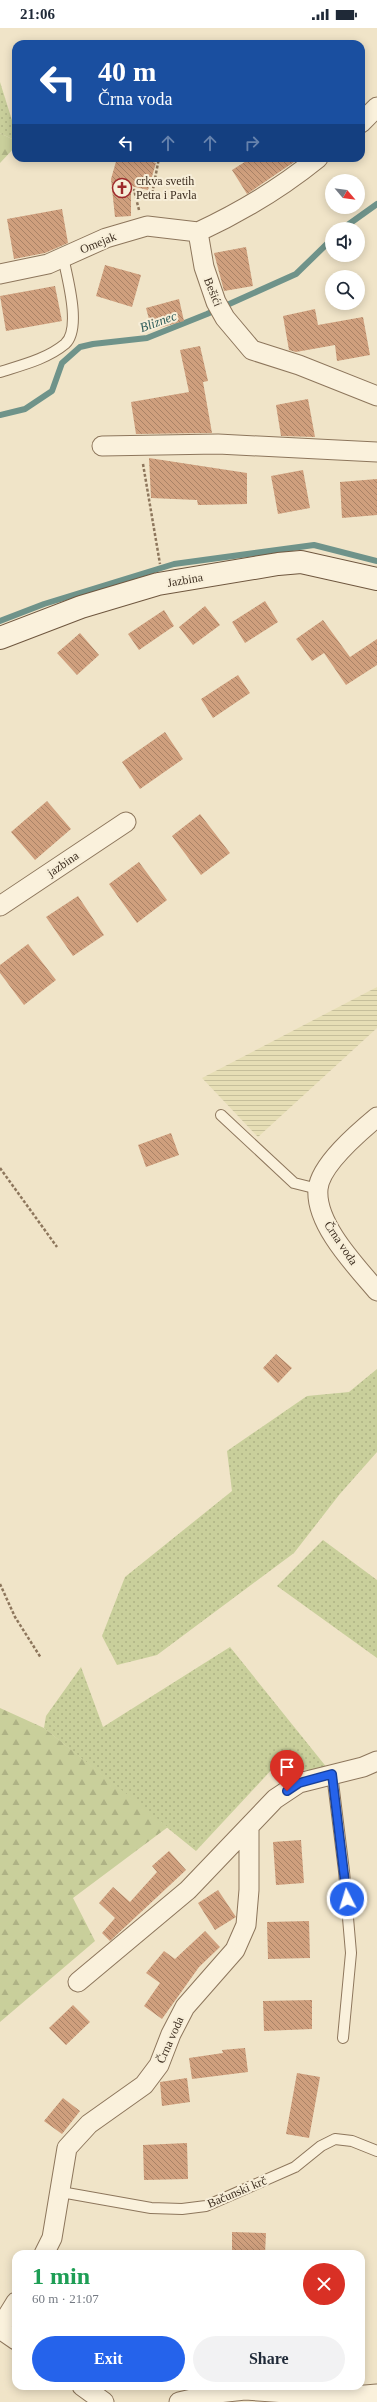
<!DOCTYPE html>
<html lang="en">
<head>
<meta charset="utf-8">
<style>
  :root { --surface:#fff; --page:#f2f2f3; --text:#1f2937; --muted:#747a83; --accent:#2563eb }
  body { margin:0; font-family:Georgia,serif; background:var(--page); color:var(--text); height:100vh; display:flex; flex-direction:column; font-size:15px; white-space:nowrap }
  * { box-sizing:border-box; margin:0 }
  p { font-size:13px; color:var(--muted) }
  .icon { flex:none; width:22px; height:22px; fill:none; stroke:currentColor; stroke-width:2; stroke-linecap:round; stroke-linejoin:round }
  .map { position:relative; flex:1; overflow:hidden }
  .drawer { position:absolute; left:12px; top:2222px; width:353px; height:140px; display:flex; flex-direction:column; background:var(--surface); border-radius:12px; box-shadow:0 2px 10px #0003 }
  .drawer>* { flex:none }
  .hud { position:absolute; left:12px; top:12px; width:353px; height:122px; border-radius:12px; box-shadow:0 2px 10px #0003; background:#1a4fa0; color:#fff; overflow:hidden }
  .needle { width:26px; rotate:119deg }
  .tools { position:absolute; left:325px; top:146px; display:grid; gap:8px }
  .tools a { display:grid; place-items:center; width:40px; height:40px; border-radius:50%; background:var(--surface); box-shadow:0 2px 10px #0003; font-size:20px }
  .pin { position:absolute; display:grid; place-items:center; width:34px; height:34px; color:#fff; margin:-41px -17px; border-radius:50% 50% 50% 0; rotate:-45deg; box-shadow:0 0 4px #0007 }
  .pin .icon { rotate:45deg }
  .me { position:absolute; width:44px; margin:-22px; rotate:355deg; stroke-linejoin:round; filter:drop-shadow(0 0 3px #0008) }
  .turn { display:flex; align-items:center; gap:14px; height:84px; padding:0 20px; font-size:18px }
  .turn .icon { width:52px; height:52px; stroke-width:2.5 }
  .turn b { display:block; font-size:28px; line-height:34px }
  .lanes { display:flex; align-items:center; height:38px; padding:0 20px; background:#0003; justify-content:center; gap:20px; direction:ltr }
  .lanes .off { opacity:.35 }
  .round { display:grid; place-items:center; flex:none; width:42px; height:42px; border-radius:21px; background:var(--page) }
  .head { display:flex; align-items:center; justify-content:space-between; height:68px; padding:0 20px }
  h1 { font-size:24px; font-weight:800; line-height:30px; color:#1e9e55 }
  .button { display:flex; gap:8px; margin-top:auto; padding:8px 20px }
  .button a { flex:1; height:46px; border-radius:24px; background:var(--accent); color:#fff; font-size:16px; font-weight:800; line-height:46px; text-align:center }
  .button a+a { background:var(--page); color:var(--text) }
  .status { display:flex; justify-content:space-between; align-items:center; height:28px; padding:0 20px; background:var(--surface); direction:ltr }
  .status svg { height:11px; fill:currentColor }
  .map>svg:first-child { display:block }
  .farmland { fill:url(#farmland-rules) }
  .grass { fill:url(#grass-dots) }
  .forest { fill:url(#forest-firs) }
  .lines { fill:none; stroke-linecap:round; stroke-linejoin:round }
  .stream { stroke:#6f938a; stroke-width:6 }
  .building { fill:url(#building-back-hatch) }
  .lane-casing { stroke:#8d765c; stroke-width:12 }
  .street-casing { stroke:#8d765c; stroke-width:21 }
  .secondary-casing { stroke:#6f573f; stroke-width:24 }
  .path { stroke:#8d765c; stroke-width:2.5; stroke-dasharray:3 2; stroke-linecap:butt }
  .lane { stroke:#faf1dc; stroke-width:10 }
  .street { stroke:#faf1dc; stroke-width:19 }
  .secondary { stroke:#faf1dc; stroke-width:22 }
  .route-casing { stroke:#184099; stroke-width:10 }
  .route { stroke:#2563eb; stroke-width:7 }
  .labels { text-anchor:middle; stroke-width:4; stroke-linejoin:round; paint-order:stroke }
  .poi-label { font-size:12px; fill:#3d2e20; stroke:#f7eed8; text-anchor:start }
  .street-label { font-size:12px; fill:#3d2e20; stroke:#f7eed8 }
  .water-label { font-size:13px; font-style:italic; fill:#2f5d5a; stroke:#f7eed8 }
</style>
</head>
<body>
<div class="status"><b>21:06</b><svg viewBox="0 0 49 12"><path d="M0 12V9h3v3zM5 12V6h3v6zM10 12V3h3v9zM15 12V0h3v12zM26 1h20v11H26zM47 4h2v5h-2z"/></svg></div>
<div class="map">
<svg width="377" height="2374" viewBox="0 0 377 2374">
  <defs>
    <pattern id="farmland-rules" width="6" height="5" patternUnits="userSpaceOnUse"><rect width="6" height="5" fill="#e6deb5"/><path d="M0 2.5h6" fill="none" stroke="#c6bf9b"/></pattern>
    <pattern id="grass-dots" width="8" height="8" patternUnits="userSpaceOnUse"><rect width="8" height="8" fill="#c9cf9b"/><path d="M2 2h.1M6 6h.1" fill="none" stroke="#aeb285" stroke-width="1.8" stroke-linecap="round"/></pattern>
    <pattern id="forest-firs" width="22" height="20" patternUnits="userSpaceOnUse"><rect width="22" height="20" fill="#c9cf9b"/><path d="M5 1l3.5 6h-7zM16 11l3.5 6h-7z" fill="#aeb285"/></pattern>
    <pattern id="building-back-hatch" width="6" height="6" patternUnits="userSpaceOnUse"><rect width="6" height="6" fill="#cf9f7d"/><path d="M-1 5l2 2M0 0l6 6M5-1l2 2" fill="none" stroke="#a98266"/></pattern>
  </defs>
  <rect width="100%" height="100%" fill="#f0e4c8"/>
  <!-- farmland -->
  <path class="farmland" d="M377,959V1000L258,1109L202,1050Z"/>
  <!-- grass -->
  <path class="grass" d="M0,54L16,105V113L0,105Z
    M377,1341V1424L339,1467L294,1525L157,1627L117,1637L102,1608L125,1549L232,1463L227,1423L307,1368L349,1364Z
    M323,1512L377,1552V1630L277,1558Z
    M230,1619L332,1746L276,1737L196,1823L44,1700L46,1688L81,1639L103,1699Z"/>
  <!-- forest -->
  <path class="forest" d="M0,105L16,113V118L0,135Z
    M0,1680L44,1700L168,1799L73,1870L95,1913L0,1994Z"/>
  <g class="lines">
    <!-- stream -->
    <path class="stream" d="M342,201L377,176
      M0,387L25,381L52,363L62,335L80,319L93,316L147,310L207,286L296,246L332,211
      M0,593L44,576L174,536L314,517L377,533"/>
  </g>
  <!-- building -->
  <path class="building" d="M117,130H139L156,135L148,162L131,158V188L115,189L111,151Z
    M251,130H300L247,166L232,142Z
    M62,181L68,215L45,225L14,231L7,191Z
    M246,219L253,258L224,263L214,225Z
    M105,237L141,247L132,279L96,268Z
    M55,258L62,293L6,303L0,268Z
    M179,271L184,293L152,302L146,280Z
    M315,281L318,297L363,289L370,327L337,333L335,317L296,324L289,322L283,288Z
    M200,318L208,353L203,354L212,405L136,406L131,374L189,364L180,322Z
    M308,371L315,409L281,408L276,377Z
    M149,430L247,445V476L198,477L197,472L151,470Z
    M303,442L310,480L278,486L271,448Z
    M377,451V487L342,490L340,454Z
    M265,573L278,594L245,615L232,594Z
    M205,578L220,597L193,617L179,599Z
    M164,582L174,598L139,622L128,606Z
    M323,592L350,629L377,611V637L346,657L324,625L312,633L296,611Z
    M80,605L99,627L77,647L57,625Z
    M238,647L250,665L213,690L201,671Z
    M165,704L183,731L140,761L122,734Z
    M47,773L71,801L35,832L11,804Z
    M200,786L230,825L201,847L172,808Z
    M139,834L167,872L137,895L109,856Z
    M78,868L104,907L73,928L46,889Z
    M28,916L56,952L24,977L0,945V937Z
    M171,1105L179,1127L146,1139L138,1117Z
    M276,1326L292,1340L278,1355L263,1340Z
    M301,1812L304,1855L276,1857L273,1814Z
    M169,1823L186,1842L110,1913L102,1905L115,1890L99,1875L113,1859L130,1874L157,1844L152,1838Z
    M218,1862L236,1889L215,1902L198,1875Z
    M309,1893L310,1930L268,1931L267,1894Z
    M205,1903L220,1919L199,1939L162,1991L144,1978L160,1955L146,1945L164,1923L175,1931Z
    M312,1972V2001L264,2003L263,1973Z
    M73,1977L90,1994L66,2017L49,2000Z
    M245,2020L248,2044L192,2051L189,2030L223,2025L222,2022Z
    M297,2045L320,2049L309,2110L286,2106Z
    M187,2050L190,2074L162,2078L160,2054Z
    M63,2070L80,2083L62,2106L44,2093Z
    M187,2115L188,2151L144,2152L143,2117Z
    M232,2204L266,2205L265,2226H232Z"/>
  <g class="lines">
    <!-- lane casing -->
    <g class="lane-casing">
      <path id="lane" d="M0,344C22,337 47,331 65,316C82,301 67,249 63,229
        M221,1087L294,1155L318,1161
        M332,1746L344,1843L351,1925L343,2010
        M61,2164L151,2180L182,2181L206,2178L295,2139L321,2118L335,2111L352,2113L377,2123"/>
    </g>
    <!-- street casing -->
    <g class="street-casing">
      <path id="street" d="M361,95L377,79
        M318,130C281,160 241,184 198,204L204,239L216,274L225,290L252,322L299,337L377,368
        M0,246L48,236L106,210L147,198L198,204
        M102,418L218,416L377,424
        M0,878L126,794
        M377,1089C359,1104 320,1137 318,1161C315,1196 356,1238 377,1263
        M78,1954L188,1862L275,1771L299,1755L363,1739L377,1733
        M44,2226L52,2210L67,2120L89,2096L144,2057L159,2037L171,2006L185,1979L235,1922L246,1897L249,1862V1799
        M0,2300L16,2274
        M0,2301L16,2312
        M82,2358L104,2374
        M179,2374L218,2365L245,2362L341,2369L377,2366"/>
    </g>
    <!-- secondary casing -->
    <g class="secondary-casing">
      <path id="secondary" d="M0,610L81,579L158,556L278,536L301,534L377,551"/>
    </g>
    <!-- path -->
    <path class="path" d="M139,182L134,162L152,166L159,130
      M143,436L160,536
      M0,1140L57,1219
      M0,1556L15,1589L41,1630"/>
    <!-- lane -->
    <use href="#lane" class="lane"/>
    <!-- street -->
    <use href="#street" class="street"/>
    <!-- secondary -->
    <use href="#secondary" class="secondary"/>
  </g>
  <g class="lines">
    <!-- route casing -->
    <g class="route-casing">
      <path id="route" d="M287,1763L299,1755L332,1746L347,1871"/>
    </g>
    <!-- route -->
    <use href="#route" class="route"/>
  </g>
  <!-- icons -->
  <defs>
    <g id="church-ring" transform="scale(1)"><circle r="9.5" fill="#f7eed8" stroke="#9e2a2b" stroke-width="1.5"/><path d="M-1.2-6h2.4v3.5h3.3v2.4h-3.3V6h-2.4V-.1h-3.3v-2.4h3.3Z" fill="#9e2a2b"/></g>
  </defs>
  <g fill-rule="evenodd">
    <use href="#church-ring" x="122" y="160"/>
  </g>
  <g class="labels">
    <!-- poi labels -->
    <g class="poi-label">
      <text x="136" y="157">crkva svetih<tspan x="136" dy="14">Petra i Pavla</tspan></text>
    </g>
    <!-- street labels -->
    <g class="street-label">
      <text transform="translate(98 215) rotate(-22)" y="4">Omejak</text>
      <text transform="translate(213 264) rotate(68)" y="4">Bešići</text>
      <text transform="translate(185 552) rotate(-10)" y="4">Jazbina</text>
      <text transform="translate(63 836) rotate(-34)" y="4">jazbina</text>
      <text transform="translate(341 1215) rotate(56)" y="4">Črna voda</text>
      <text transform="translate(170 2012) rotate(-66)" y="4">Črna voda</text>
      <text transform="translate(237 2164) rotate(-23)" y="4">Bačunski krč</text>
    </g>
    <!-- water labels -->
    <g class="water-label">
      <text transform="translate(158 293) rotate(-20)" y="5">Bliznec</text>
    </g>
  </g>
</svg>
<div class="tools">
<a><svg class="needle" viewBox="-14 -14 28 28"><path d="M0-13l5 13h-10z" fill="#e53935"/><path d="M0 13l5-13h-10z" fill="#747a83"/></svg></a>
<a><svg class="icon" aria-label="sound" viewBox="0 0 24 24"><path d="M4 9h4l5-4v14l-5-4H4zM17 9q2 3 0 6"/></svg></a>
<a><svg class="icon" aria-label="search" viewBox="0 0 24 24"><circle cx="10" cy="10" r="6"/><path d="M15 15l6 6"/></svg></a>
</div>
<div class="pin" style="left:287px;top:1763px;background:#d93025"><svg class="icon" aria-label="arrive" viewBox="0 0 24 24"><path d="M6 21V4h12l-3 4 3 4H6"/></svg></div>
<svg class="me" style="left:347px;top:1871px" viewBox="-20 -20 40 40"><circle r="17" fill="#2563eb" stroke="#fff" stroke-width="3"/><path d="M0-11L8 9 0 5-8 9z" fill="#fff"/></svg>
<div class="hud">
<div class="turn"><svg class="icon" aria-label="left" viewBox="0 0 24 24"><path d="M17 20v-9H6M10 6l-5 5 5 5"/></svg><div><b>40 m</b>Črna voda</div></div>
<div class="lanes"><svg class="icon" aria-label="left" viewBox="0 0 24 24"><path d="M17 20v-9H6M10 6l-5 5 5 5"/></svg><svg class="icon off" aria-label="ahead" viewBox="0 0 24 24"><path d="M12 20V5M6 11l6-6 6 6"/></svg><svg class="icon off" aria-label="ahead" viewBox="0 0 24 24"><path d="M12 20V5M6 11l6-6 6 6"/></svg><svg class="icon off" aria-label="right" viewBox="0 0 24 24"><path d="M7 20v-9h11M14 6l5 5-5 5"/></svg></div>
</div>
<section class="drawer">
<div class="head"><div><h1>1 min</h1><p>60 m · 21:07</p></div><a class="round" style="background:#d93025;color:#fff"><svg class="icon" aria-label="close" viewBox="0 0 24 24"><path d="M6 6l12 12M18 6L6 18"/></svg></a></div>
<div class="button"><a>Exit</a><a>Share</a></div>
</section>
</div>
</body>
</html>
